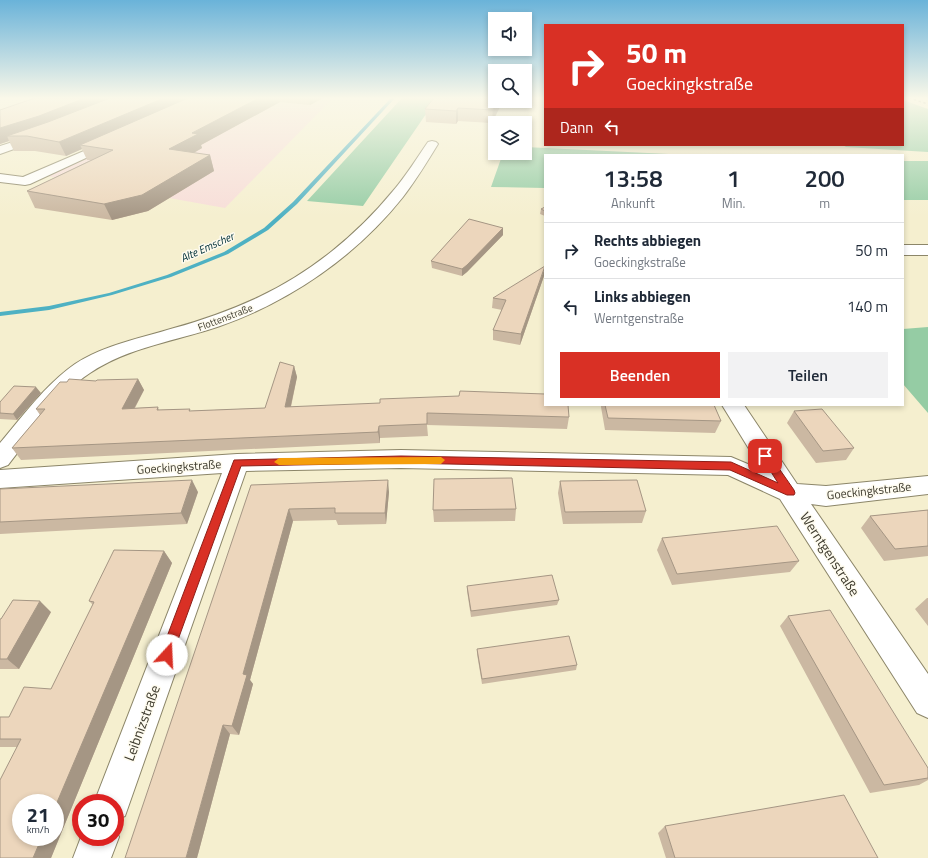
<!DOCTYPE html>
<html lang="de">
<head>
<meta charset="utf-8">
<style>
  :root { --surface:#fff; --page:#f2f2f3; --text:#1f2937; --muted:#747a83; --line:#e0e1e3; --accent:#d93025 }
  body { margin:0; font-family:"Titillium Web",sans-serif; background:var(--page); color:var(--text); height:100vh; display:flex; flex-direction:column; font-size:15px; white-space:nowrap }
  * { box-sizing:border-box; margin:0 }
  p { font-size:13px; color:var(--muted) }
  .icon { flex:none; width:22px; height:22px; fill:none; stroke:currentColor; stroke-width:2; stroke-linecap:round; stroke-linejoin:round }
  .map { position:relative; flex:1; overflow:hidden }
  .side { position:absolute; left:544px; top:154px; width:360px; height:252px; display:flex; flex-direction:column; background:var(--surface); border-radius:0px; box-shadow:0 2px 6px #0003 }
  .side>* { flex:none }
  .banner { position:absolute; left:544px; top:24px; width:360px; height:122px; border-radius:0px; box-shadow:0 2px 6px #0003; background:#d93025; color:#fff; overflow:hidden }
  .controls { position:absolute; left:488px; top:12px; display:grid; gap:8px }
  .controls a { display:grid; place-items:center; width:44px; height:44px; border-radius:0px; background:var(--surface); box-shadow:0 2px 6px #0003; font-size:20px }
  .speed { position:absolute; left:12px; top:794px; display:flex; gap:8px; font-size:20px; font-weight:700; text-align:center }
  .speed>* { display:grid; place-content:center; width:52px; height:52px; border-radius:50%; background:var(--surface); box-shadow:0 2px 6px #0003; line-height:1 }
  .speed small { font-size:10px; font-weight:400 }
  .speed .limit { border:6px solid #d22; background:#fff; color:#111 }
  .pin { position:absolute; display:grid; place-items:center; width:34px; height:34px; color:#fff; margin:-17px; border-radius:8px; box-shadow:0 2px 6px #0006 }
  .me { position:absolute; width:44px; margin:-22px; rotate:20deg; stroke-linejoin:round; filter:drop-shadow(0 0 3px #0008) }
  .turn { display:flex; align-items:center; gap:14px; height:84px; padding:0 16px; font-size:18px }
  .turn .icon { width:52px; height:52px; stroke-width:2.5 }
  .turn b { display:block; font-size:28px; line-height:34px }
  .then { display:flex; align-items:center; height:38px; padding:0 16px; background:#0003; gap:8px; font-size:15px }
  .eta { display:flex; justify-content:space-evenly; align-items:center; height:68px; text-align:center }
  .eta b { font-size:24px; font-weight:600; line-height:28px }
  .cta { display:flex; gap:8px; margin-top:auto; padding:8px 16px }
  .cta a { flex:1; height:46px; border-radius:0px; background:var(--accent); color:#fff; font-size:16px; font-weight:600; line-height:46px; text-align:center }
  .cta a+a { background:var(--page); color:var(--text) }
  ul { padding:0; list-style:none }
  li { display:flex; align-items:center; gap:12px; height:56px; padding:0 16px; border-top:1px solid var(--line) }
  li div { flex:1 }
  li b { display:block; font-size:15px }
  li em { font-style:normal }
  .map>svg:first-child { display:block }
  .education { fill:#f7ddd8 }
  .green { fill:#95cca4 }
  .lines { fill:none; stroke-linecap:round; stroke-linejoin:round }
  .stream { fill:#4eb1c3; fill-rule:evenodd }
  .street-casing { stroke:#8c8669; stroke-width:2 }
  .secondary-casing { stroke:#8c8669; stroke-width:2 }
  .street { fill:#fff; fill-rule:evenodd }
  .secondary { fill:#fff; fill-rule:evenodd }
  .rail { stroke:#5f5b4b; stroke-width:1.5; stroke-dasharray:2.5 2.5; stroke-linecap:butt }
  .wall { fill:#cbb8a2 }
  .shaded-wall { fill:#a59684 }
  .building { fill:#ecd6bc; stroke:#a59684 }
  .route { fill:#d93025; stroke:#8d1f18 }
  .slow { fill:#f59e0b }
  .labels { text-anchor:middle; stroke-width:3; stroke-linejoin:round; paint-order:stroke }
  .far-street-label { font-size:10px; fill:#3e3b2e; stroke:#fefbef }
  .far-water-label { font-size:11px; font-style:italic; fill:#003139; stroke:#fefbef }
  .street-label { font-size:12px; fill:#3e3b2e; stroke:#fefbef }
  .near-street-label { font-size:14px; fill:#3e3b2e; stroke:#fefbef }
</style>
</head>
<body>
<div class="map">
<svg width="928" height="858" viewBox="0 0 928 858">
  <rect width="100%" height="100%" fill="#f5efcf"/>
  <!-- education -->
  <path class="education" d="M222,98H333L225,208L46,176Z"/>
  <!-- green -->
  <path class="green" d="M402,98H437L363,206L307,201Z
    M903,100L928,109V152L846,147L843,145H903Z
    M525,147L689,155H545V188L491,187L503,153H525Z
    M903,161H928V200H903Z
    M928,327V413L903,384V329Z"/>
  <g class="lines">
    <!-- stream -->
    <path class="stream" d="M391,98H395L297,204L268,230L228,254L171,277L112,295L49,310L0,316V312L49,306L109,293L167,275L224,252L264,228L293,202Z"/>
    <!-- street casing -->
    <g class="street-casing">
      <path id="street" d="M112,139L116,140L118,142L116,144L30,184L25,185L0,182V174L23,177Z
        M432,141L436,142L438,144C427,162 416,180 403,197C356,256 291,301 220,326C177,341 128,347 90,373C56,395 33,434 8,465L0,468V443C23,416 45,385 75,364C104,345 141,338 174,328C203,320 231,310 259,297C310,273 357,235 393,191C406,176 417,158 428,142Z
        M903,245H928V255H903Z
        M722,405H744L797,484L826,486L928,476V494L826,506L811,504L928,674V718L917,713L780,499L728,475L401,468L246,471L125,816L115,820V803H94L222,473L0,488V470L237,454L401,450L731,457L762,470Z
        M115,828L119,837L111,858H73L81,837H115Z"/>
    </g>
    <!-- secondary casing -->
    <g class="secondary-casing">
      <path id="secondary" d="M41,133L47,136L45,138L0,154V146Z"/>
    </g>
    <!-- street -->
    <use href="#street" class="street"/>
    <!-- secondary -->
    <use href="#secondary" class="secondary"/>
    <!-- rail -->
    <path class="rail" d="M909,98L928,104"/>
  </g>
  <!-- wall -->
  <path class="wall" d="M35,98H323L310,105L280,102L201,145L202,148L194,153L210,155L214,171L148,211L112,220L35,208L27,191L91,160H87L82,149L66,156L35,151H14L9,141L0,144V110Z
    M495,98L492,123L458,121L456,124L426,122L425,109Z
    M545,207V216L540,214L541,209Z
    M503,228V235L467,272L462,276L432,268L431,261Z
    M544,276L520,345L493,340V330L502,310L492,308L493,298Z
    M294,366L297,377L291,407L569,417L567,429L427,425L428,436L380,438V443L21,460L12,448L40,415L36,409L96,381L138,379L144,390L135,408L158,407L159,410L190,409V411L265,408Z
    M41,393L17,420L0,419V402Z
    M601,405H714L721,421L715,433L605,430L601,407Z
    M794,411L854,448L846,460L816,463L787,423Z
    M560,481L646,511L642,523L563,524L558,493Z
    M251,485L389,492L386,524L338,525L336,520L293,521L250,680L253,684L239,735L230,734L197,858Z
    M0,489L198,492L187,524L0,534Z
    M516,509L515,521L434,522L433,510Z
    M928,510V556L884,561L861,528L870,516Z
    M662,538L799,561L790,572L672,585L657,550Z
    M164,551L172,563L51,858H0L17,747H0V717H9L51,689L93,605L89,601Z
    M467,586L559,600L557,605L471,617L467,591Z
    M927,598H928V626L915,609Z
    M51,612L19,669H0V619Z
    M788,616L928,768V780L919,785L870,793L780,626Z
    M477,649L577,665L576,670L482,684L477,654Z
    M665,826L878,858H666L658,833Z"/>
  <!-- shaded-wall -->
  <path class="shaded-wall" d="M85,98H123L7,136L9,141L0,144V128Z
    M164,98H199L80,145L82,149L66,156L59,142Z
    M259,98H279L280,102L201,145L202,148L174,164L169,149L192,133Z
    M309,98H323L310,105Z
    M497,101H503L492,123L493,110Z
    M458,108V121L456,124V111Z
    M210,155L214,171L148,211L112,220L104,204Z
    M503,228V235L467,272L462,276V269Z
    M545,267L544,276L520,345L521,334Z
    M294,366L297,377L288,419L285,407Z
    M138,379L144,390L128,420L122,409Z
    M36,387L41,393L17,420L13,414Z
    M379,426L380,438V443L378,432Z
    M192,480L198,492L187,524L181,513Z
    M388,480L389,492L386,524L385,513Z
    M289,509L293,521L250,680L253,684L239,735L232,726L243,674Z
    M164,551L172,563L51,858H33L42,837H55V807Z
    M40,601L51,612L19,669L7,659Z
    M223,725L230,734L197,858H186Z"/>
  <!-- building -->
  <path class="building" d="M35,98H85L39,116L0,128V110Z
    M110,98H164L59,142L27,136H7L48,122Z
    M188,98H259L192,133L198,134L169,149L210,155L142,195L104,204L27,191L113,150L80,145Z
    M434,98H495V101H497L493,110L458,108L456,111L425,109Z
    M545,207V211L541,209Z
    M469,219L503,228L467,265L462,269L431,261Z
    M545,266L521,334L493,330L506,300L493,298Z
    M280,362L294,366L285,407L380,403V399L459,396L460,391L545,394V405H568L569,417L427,413V424L379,426L378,432L12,448L45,409H36L60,382H67L69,379L96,381L97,380L138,379L122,409L158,407L157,410L190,409L189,411L265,408Z
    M14,386L36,387L13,414L0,413V402Z
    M605,405H714L721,421L608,418Z
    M822,409L854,448L823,451L794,411Z
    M512,478L516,509L433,510L434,479Z
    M192,480L181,513L0,522V489Z
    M388,480L385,513H335V508L289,509L243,674L247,675L232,726L223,725L186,858H125L251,485Z
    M637,480L646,511L565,512L560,481Z
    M928,510V546L895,549L870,516Z
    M777,526L799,561L677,574L662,538Z
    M114,550L164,551L55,807V803H21V837H42L33,858H0V780L21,739H0V717H9L24,687L51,689L94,602L89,601Z
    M552,575L559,600L471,611L467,586Z
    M13,600L40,601L7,659H0V619H1Z
    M830,610L928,768V778L884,785L788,616Z
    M569,636L577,665L482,679L477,649Z
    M844,795L878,858H675L665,826Z"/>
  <!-- sky -->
  <linearGradient id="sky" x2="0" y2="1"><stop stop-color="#6ab3d9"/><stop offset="0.45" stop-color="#faf8e9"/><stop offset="1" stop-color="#faf8e9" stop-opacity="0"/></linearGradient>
  <rect width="928" height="218" fill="url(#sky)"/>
  <!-- route -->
  <path class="route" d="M765,453L769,454L794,490L795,493L794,495H787L730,470L401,463L241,466L171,659L167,661L162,659L160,655L234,460L401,456L731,462L778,483L761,456Z"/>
  <!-- slow -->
  <path class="slow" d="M441,457L445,460L441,464L279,465L274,462L279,458Z"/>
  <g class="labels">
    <!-- far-street labels -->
    <g class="far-street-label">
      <text transform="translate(225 317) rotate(-21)" y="4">Flottenstraße</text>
    </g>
    <!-- far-water labels -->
    <g class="far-water-label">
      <text transform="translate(207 247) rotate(-24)" y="4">Alte Emscher</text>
    </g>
    <!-- street labels -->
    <g class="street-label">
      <text transform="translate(179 467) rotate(-4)" y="4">Goeckingkstraße</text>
      <text transform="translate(869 491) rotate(-6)" y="4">Goeckingkstraße</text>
    </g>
    <!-- near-street labels -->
    <g class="near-street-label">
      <text transform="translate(830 554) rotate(57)" y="5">Werntgenstraße</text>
      <text transform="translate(142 723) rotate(-70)" y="5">Leibnizstraße</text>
    </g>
  </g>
</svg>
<div class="controls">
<a><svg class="icon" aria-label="sound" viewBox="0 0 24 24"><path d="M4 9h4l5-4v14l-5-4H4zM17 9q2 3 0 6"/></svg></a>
<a><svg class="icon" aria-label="search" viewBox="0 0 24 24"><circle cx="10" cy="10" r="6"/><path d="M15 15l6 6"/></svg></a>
<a><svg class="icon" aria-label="layers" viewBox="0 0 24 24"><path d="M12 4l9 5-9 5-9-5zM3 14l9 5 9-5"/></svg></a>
</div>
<div class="speed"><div>21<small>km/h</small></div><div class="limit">30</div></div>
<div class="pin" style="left:765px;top:456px;background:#d93025"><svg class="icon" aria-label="arrive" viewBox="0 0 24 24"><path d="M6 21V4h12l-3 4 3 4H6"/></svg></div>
<svg class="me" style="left:167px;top:655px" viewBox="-20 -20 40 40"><circle r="19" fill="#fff"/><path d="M0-13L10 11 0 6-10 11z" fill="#d93025"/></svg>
<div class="banner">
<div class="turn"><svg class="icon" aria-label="right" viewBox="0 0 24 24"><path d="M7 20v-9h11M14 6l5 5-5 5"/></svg><div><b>50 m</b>Goeckingkstraße</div></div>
<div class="then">Dann<svg class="icon" aria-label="left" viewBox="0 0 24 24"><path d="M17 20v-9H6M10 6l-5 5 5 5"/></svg></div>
</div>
<section class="side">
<div class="eta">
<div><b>13:58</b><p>Ankunft</p></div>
<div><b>1</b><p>Min.</p></div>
<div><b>200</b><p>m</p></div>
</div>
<ul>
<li><svg class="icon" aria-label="right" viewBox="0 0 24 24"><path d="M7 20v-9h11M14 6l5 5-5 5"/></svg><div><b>Rechts abbiegen</b><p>Goeckingkstraße</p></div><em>50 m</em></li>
<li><svg class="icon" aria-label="left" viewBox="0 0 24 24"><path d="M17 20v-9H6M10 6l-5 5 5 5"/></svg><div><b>Links abbiegen</b><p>Werntgenstraße</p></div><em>140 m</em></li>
</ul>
<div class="cta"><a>Beenden</a><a>Teilen</a></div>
</section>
</div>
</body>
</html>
